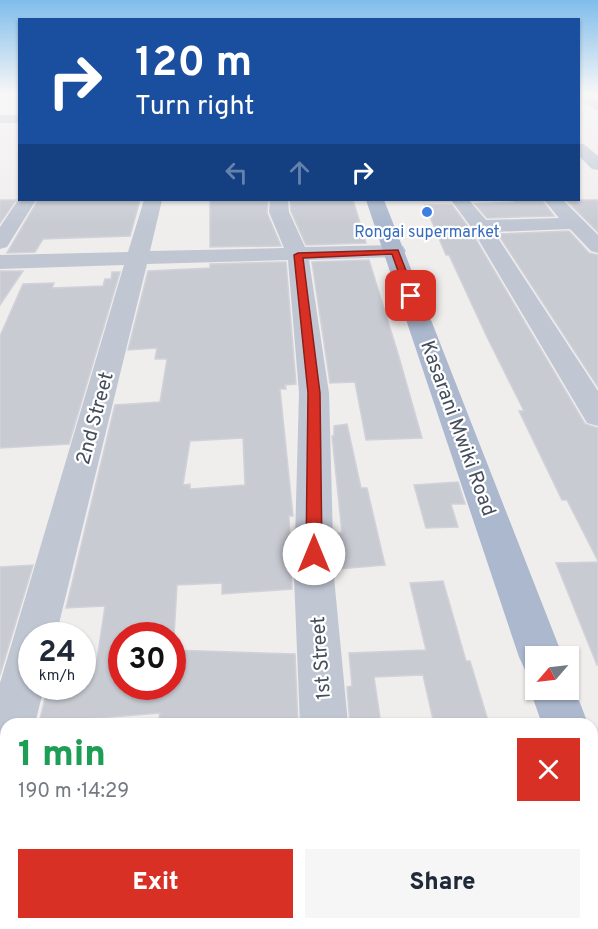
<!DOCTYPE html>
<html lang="en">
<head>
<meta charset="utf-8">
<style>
  :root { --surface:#fff; --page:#f6f6f7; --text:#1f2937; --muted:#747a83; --accent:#d93025 }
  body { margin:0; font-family:Overpass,sans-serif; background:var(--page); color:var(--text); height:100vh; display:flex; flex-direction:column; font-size:22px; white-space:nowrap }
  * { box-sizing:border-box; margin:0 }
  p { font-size:20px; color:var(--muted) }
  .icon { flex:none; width:33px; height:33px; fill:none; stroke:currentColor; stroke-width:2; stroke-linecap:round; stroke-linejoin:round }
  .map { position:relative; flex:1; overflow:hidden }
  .side { position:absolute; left:0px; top:718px; width:598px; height:212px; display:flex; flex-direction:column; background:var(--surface); border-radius:18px 18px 0 0; box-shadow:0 2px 4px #0004 }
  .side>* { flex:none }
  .banner { position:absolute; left:18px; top:18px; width:562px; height:183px; border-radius:0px; box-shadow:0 2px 4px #0004; background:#1a4fa0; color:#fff; overflow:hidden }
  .needle { width:39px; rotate:242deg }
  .controls { position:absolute; left:525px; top:646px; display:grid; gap:12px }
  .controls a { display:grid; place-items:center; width:54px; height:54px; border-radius:0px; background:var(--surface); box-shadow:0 2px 4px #0004; font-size:30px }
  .speed { position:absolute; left:18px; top:622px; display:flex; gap:12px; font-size:30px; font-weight:700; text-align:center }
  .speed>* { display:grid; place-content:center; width:78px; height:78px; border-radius:50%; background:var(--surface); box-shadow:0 2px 4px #0004; line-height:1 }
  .speed small { font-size:15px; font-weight:400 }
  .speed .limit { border:9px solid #d22; background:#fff; color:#111 }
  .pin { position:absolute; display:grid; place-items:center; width:51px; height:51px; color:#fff; margin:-26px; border-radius:12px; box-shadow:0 3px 9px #0006 }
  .me { position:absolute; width:66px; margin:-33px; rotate:0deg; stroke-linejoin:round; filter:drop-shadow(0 0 4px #0008) }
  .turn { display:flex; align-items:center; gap:21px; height:126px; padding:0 18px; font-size:27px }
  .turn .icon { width:78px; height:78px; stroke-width:2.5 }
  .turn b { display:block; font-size:42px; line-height:51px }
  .lanes { display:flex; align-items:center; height:57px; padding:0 18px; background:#0003; justify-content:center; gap:30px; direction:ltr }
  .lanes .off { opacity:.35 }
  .round { display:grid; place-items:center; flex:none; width:63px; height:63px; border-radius:0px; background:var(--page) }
  .headline { display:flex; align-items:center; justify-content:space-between; height:102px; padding:0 18px }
  h1 { font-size:36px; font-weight:800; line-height:45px; color:#1e9e55 }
  .button { display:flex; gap:12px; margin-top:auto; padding:12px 18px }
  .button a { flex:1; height:69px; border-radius:0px; background:var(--accent); color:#fff; font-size:24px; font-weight:800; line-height:69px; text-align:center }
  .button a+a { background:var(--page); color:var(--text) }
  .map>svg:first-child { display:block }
  .building { fill:#c9cbd3; stroke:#d1d2d9; stroke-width:1.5; fill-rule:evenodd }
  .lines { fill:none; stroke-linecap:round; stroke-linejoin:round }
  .minor { fill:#c0c7d3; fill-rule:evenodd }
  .major { fill:#abb8cd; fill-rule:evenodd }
  .route { fill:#d93025; stroke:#8d1f18; stroke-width:1.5 }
  .shop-dot { fill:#3f7fe0; stroke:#fff; stroke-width:2 }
  .labels { text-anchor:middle; stroke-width:4.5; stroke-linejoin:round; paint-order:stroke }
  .far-shop-label { font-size:16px; fill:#366cbe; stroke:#fff }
  .street-label { font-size:20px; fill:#454e5b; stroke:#fff }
</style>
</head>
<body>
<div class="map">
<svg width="598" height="929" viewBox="0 0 598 929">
  <rect width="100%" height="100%" fill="#f0eded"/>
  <!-- building -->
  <path class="building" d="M0,200H16L0,223Z
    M38,200H140L130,236L43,239L35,252L7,253Z
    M210,200H268L267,213L281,246L210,247Z
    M290,200H353L366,243L306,245L291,211Z
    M513,200H542L554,216L487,218L475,204L515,202Z
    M566,200H598V232Z
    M425,205H452L469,228L585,424L598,428V561L567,500H562L519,411H524L487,337L449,255H446Z
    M569,231L589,253L598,255V387L498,234Z
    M369,260L399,357L422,438L366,440L355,382L330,383L312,262Z
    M286,262L296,384L285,385L286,389H280L293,516H289L292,589L222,594V583L177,585L174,636H122V687H172V650L295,654L298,724H158L160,713L39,723L48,687H82V674L95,673L105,606L66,608L115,405L160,402L167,359H155L157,348L128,350L148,271L210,268V264ZM243,438L245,485L190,489V484L183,485L190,441Z
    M0,271H23L0,305Z
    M112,272H120L69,444L0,448V336L23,284L54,283L52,288L103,286L105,279H111Z
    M347,424L361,488H367L385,565L338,569L335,533H342L332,436H334V426Z
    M458,482L465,504H451L458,527L426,528L414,485Z
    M598,562V665H597L556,563Z
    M33,565L0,675V567Z
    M443,581L466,661H470L489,724H434L423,675L374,677L381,724H350L347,687L352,686L349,653L426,650L410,583Z"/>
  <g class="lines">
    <!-- minor -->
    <path class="minor" d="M579,94H588L598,101V111L579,99Z
      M0,115H20V123H0Z
      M579,143L585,145L598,156V170L592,169L579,156Z
      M20,197V200H36L7,247L0,249V227Z
      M144,200H162L150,251L284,248L269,212L270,200H288L289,212L305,247L395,245L403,246L406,251L403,256L395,257L309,260L329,393L334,577L348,724H300L294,577L299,393L288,260L147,264L56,636H32V687H44L35,724H6V788L0,791V683L124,265L0,269V255L128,252Z
      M451,200H469L486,220L559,218L544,200H563L598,235V253L591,251L570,229L494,232L598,391V426L587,423L471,227Z
      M308,924H366V929H308Z"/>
    <!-- major -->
    <path class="major" d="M366,200H384L563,657H536V676L526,672L519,657Z
      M569,674L588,724H542L530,690L536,678V690H568Z
      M592,775L598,777V841L592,839Z"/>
  </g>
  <!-- sky -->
  <linearGradient id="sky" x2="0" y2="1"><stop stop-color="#80bdeb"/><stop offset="0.42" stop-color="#f8f7f7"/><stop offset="1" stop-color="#f8f7f7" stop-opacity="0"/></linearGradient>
  <rect width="598" height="224" fill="url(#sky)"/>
  <!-- route -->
  <path class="route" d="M398,250L416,296L415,298L407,296L392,254L303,258L320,393L322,554L320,559L314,561L309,559L306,554L308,393L294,255L298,253Z"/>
  <!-- markers -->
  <circle class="shop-dot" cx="427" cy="212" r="6"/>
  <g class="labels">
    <!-- far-shop labels -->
    <g class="far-shop-label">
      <text x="427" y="237">Rongai supermarket</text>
    </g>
    <!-- street labels -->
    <g class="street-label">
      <text transform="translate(94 418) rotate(-75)" y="7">2nd Street</text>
      <text transform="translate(459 428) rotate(70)" y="7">Kasarani Mwiki Road</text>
      <text transform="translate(320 658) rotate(-94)" y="7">1st Street</text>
    </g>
  </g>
</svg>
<div class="controls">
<a><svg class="needle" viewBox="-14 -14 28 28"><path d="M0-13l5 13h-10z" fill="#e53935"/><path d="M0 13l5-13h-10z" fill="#747a83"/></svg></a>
</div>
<div class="speed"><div>24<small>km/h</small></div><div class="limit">30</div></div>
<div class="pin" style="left:411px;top:296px;background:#d93025"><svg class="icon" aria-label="arrive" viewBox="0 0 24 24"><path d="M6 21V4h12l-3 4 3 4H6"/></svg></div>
<svg class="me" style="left:314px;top:554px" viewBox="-20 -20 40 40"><circle r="19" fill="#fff"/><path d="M0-13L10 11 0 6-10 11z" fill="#d93025"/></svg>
<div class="banner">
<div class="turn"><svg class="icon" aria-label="right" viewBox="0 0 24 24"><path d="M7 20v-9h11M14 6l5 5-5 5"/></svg><div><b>120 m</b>Turn right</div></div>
<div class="lanes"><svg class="icon off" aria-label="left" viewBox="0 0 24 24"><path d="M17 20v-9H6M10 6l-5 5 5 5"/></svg><svg class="icon off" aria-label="ahead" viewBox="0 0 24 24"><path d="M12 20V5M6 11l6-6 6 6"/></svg><svg class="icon" aria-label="right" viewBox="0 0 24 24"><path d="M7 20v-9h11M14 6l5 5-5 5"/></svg></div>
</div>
<section class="side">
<div class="headline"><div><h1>1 min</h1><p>190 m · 14:29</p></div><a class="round" style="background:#d93025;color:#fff"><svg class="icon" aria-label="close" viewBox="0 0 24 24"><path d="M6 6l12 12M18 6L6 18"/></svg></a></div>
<div class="button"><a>Exit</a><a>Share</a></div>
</section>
</div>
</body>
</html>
